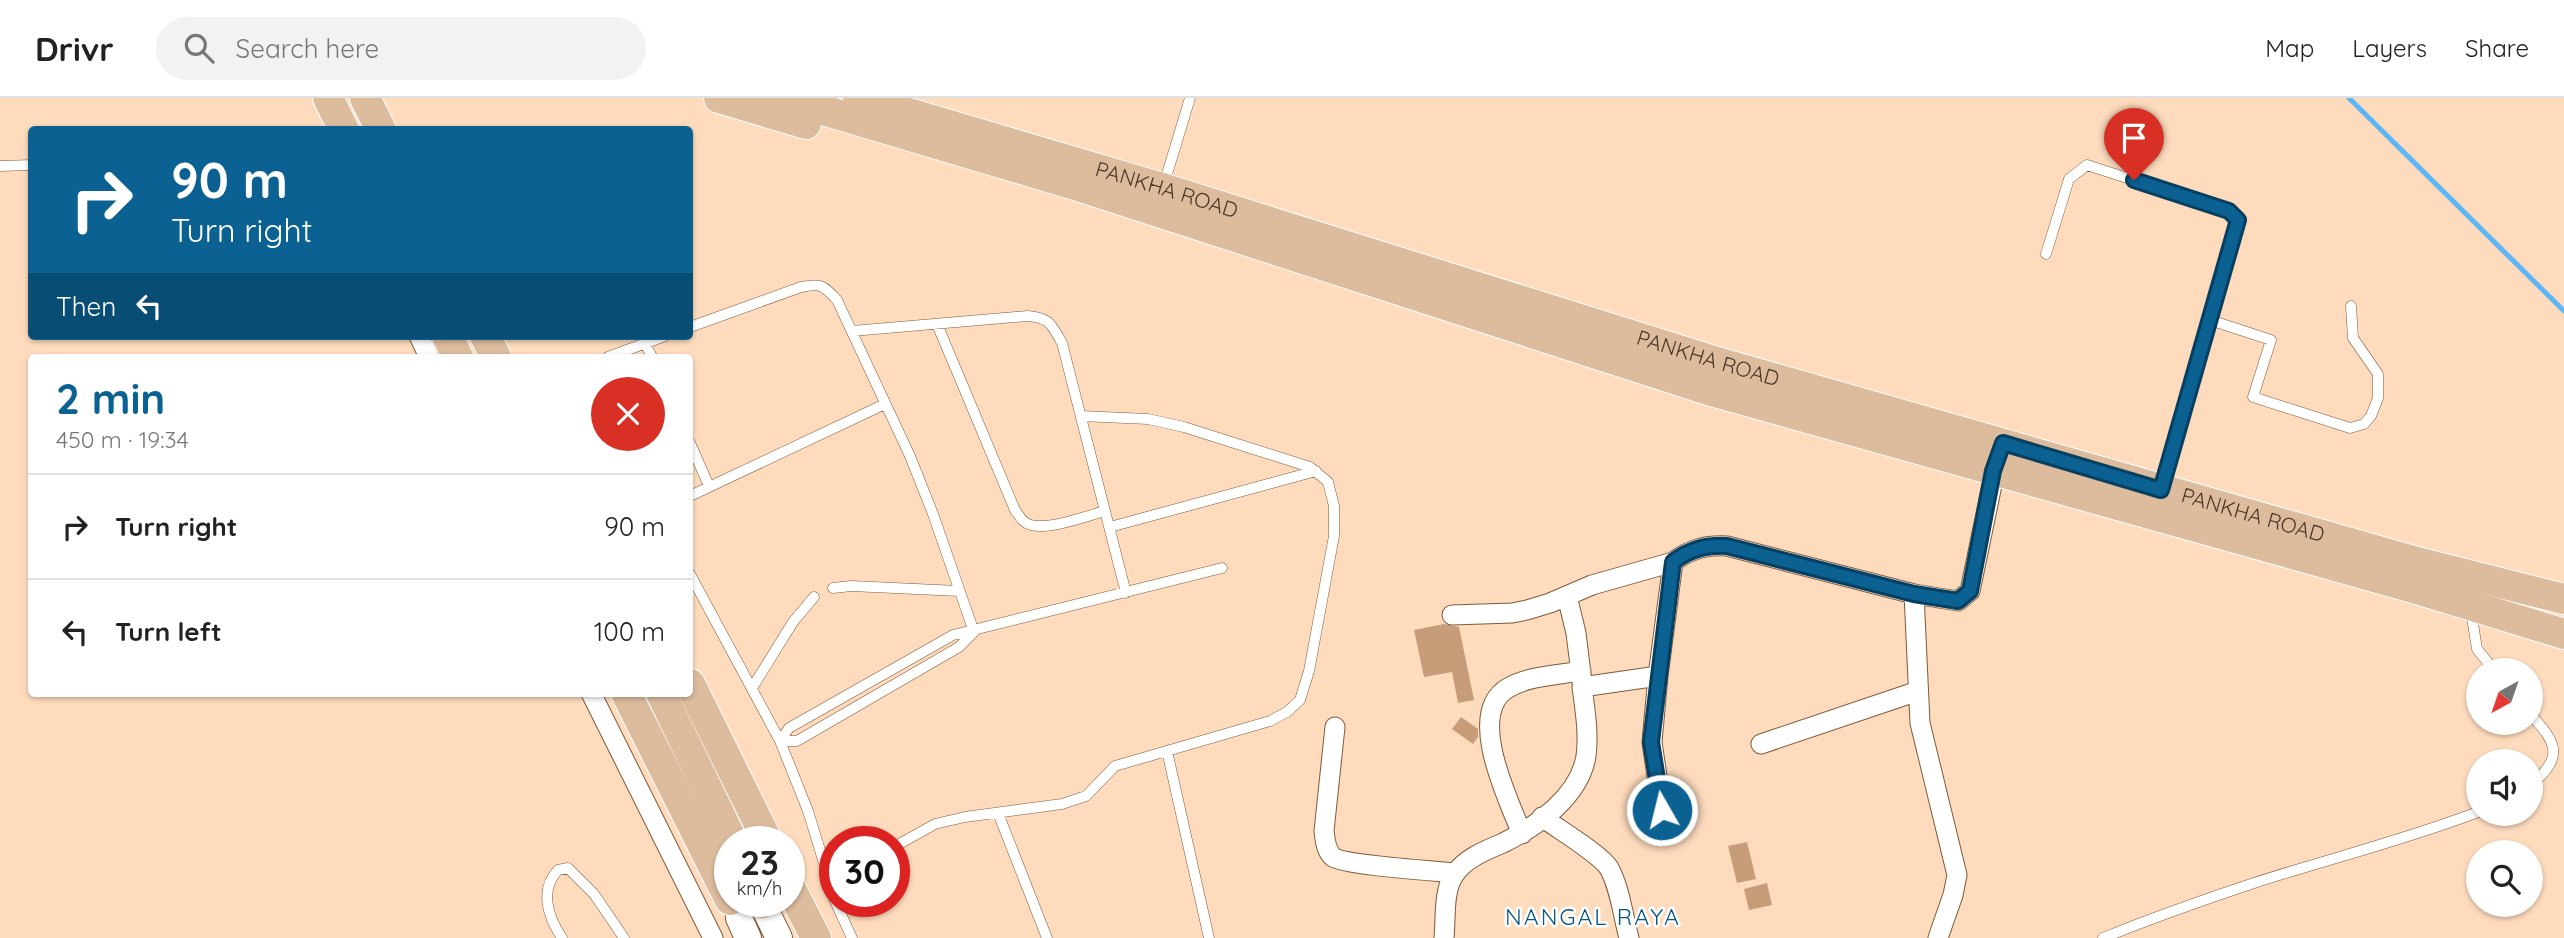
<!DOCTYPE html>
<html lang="en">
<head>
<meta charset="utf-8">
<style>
  :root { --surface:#fff; --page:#f2f2f2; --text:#222; --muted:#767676; --line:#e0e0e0; --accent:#0a6192 }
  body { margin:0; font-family:Quicksand,sans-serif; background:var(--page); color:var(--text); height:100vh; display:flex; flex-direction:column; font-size:26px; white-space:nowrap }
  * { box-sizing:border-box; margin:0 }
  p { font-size:23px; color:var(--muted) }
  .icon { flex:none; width:38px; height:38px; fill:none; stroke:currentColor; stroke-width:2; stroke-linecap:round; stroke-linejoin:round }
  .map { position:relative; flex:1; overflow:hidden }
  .details { position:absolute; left:28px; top:256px; width:665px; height:343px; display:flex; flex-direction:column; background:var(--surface); border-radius:7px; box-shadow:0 2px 5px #0004 }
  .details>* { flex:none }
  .banner { position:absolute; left:28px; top:28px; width:665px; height:214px; border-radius:7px; box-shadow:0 2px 5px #0004; background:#0a6192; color:#fff; overflow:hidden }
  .needle { width:46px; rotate:220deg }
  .controls { position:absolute; left:2466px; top:560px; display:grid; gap:14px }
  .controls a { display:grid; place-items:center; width:77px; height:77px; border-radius:50%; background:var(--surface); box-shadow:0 2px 5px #0004; font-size:35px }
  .speed { position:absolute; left:714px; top:728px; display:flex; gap:14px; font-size:35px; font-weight:700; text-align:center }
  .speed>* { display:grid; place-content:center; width:91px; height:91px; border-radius:50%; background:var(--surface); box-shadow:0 2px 5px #0004; line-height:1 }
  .speed small { font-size:18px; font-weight:400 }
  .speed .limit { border:10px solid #d22; background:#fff; color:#111 }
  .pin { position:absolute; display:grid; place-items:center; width:60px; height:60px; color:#fff; margin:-72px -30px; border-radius:50% 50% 50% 0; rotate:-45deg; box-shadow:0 0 7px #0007 }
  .pin .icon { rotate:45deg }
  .me { position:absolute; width:77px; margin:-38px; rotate:352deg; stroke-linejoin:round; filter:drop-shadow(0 0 5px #0008) }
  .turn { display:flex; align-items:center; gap:24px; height:147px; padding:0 28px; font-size:32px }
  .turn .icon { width:91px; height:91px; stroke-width:2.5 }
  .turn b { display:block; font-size:49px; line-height:60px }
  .then { display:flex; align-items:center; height:66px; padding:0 28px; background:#0003; gap:14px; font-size:26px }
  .round { display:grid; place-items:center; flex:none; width:74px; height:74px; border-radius:37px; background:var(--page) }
  .summary { display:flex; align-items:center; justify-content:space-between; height:119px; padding:0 28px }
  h1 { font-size:42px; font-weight:700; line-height:52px; color:var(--accent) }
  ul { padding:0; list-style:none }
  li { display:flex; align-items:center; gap:21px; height:105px; padding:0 28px; border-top:2px solid var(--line) }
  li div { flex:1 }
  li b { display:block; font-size:26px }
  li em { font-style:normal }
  header { display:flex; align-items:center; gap:42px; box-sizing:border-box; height:98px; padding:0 35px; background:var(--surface); border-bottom:2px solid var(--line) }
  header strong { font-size:33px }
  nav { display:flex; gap:38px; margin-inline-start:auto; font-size:24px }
  .search { width:490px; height:63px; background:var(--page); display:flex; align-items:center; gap:18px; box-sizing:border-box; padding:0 24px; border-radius:38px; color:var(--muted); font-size:26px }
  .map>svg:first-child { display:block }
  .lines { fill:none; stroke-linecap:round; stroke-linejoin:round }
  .stream { stroke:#5db7f7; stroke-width:5 }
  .building { fill:#c69c79 }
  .service-casing { stroke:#7f5938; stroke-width:11 }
  .minor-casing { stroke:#7f5938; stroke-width:21 }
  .secondary-casing { stroke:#7f5938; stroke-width:28 }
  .primary-casing { stroke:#fff; stroke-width:32 }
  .service { stroke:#fff; stroke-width:10 }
  .minor { stroke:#fff; stroke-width:19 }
  .secondary { stroke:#fff; stroke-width:26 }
  .primary { stroke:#ddbc9e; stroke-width:30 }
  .route-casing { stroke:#063f5f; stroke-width:18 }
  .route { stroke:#0a6192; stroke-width:12 }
  .labels { text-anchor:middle; stroke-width:5; stroke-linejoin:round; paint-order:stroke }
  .street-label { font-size:21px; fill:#483728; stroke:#fff }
  .neighbourhood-label { font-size:23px; letter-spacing:2px; fill:#055582; stroke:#fff }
</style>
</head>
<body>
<header>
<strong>Drivr</strong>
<div class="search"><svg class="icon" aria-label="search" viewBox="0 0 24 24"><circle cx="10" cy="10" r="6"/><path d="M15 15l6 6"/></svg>Search here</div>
<nav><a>Map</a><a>Layers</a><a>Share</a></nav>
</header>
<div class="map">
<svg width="2564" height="840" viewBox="0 0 2564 840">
  <rect width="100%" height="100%" fill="#fedbbd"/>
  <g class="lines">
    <!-- stream -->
    <path class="stream" d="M2349,0L2564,213"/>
  </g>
  <!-- building -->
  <path class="building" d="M1444,526L1459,529L1474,602L1458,605L1452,574L1424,579L1414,532Z
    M1461,619L1478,631V639L1473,646L1452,631Z
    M1747,744L1756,781L1737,785L1728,748Z
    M1767,785L1772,807L1749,812L1744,791Z"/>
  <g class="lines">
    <!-- service casing -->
    <g class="service-casing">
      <path id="service" d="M0,68L32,67
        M1164,86L1190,0
        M2046,156L2069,81L2087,67L2229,113L2238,123L2162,388
        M2210,222L2271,242L2253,299L2350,330L2364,326L2371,318L2378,300V276L2353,240L2351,208
        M937,226L1015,412C1020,419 1023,425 1031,427C1050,432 1086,418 1105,413
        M690,229L801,189C821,185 823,187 837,202L910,358L933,416L974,534
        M852,233L1028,218C1050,220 1051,226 1062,245L1126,495
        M645,245L652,259
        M608,259L665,238
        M690,345L709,388
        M690,398L885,306
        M1110,429L1316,373
        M690,476L780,643L808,713L835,801
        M833,490L851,488L959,493
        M2471,513L2477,551L2494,572
        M752,590L793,524L814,499
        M2530,616C2558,646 2564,659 2530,688
        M780,643L789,630L953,537L1222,470
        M780,643H797L959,549L974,534
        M1167,653L1209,840
        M998,715L1047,840
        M894,749L935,726L965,719L1062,706L1086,698L1115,668L1270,623L1287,614L1300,602L1309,573L1334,438V408L1328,384L1310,369L1184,329L1148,321L1081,318
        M835,803L852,840
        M562,840C548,819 539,792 558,772L568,770L594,796L624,840
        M2103,840C2152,820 2203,802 2254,785C2328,761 2405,742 2478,714"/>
    </g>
    <!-- minor casing -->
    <g class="minor-casing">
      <path id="minor" d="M419,238L429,259
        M1567,498L1576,535L1582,584
        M1452,517L1512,515L1527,512L1550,505L1592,487L1673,464
        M1658,578L1652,644L1662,712
        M591,595L713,840
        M1335,629L1324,733C1325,742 1326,753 1333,759C1344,767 1435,773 1455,775
        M1761,646L1918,593
        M1542,719C1558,731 1600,756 1609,770C1620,790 1623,818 1629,840
        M1522,736C1509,703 1465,615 1508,590C1528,578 1558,577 1581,573
        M1444,840C1446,821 1443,793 1454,777C1464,761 1486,752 1503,745C1536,729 1580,698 1586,658C1589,635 1585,612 1582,589L1658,578L1673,464C1690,451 1706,447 1727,448L1914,496
        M1938,840L1953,797L1957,777L1920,625L1914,496L1958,503L1970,493L1997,363"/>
    </g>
    <!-- secondary casing -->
    <g class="secondary-casing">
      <path id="secondary" d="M762,805L779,840
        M739,820L748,840"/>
    </g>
    <!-- primary casing -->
    <g class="primary-casing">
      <g id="primary">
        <path d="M328,0L344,32"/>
        <path d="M365,0L381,32"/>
        <path d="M719,0L806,26"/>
        <path d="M783,0L1075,87L1708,292L2410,489L2564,536"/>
        <path id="s1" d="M858,0L1162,90L1717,264L2413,463L2564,501"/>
        <path d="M447,238L458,259"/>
        <path d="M485,238L496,259"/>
        <path d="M690,586L768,744"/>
        <path d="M626,595L730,802"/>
        <path d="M661,595L733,744"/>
        <path d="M789,787L816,840"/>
        <path d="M761,803L762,805"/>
      </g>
    </g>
    <!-- service -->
    <use href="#service" class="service"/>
    <!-- minor -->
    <use href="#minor" class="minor"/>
    <!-- secondary -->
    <use href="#secondary" class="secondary"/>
    <!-- primary -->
    <use href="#primary" class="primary"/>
  </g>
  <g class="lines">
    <!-- route casing -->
    <g class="route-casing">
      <path id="route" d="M1662,712L1651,644L1673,464C1690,451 1706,447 1727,448L1914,496L1958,503L1970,493L1993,373L2003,345L2161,392L2238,122L2229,113L2134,82"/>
    </g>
    <!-- route -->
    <use href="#route" class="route"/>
  </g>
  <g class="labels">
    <!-- street labels -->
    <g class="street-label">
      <text dy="7" stroke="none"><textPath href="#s1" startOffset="322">PANKHA ROAD</textPath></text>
      <text dy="7" stroke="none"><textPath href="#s1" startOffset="889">PANKHA ROAD</textPath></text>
      <text dy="7" stroke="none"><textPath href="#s1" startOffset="1456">PANKHA ROAD</textPath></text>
    </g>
    <!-- neighbourhood labels -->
    <g class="neighbourhood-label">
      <text x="1593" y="827">NANGAL RAYA</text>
    </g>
  </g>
</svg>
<div class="controls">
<a><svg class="needle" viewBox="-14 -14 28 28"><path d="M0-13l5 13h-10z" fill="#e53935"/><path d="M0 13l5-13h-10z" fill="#767676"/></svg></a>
<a><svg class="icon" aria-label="sound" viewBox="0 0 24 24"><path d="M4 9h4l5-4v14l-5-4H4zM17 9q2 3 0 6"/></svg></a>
<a><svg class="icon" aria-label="search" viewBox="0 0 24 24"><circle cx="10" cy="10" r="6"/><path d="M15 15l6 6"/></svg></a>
</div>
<div class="speed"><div>23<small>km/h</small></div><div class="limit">30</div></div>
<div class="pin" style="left:2134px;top:82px;background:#d93025"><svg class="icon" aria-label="arrive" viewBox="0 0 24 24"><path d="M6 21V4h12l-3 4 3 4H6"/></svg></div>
<svg class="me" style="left:1662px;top:712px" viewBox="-20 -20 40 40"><circle r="17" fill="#0a6192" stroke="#fff" stroke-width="3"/><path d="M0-11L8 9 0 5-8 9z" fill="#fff"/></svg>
<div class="banner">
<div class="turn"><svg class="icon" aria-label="right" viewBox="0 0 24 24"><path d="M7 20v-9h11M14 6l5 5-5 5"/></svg><div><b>90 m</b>Turn right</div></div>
<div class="then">Then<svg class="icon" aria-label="left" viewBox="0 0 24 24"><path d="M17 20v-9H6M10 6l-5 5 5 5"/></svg></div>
</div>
<section class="details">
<div class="summary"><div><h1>2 min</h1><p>450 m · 19:34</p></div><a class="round" style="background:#d93025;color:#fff"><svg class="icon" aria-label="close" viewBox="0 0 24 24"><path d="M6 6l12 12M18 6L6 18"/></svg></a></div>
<ul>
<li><svg class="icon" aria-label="right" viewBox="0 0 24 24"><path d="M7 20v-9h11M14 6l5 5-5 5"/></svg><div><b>Turn right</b></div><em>90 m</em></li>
<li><svg class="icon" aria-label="left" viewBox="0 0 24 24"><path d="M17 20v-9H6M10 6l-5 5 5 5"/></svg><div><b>Turn left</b></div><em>100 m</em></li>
</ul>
</section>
</div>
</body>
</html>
